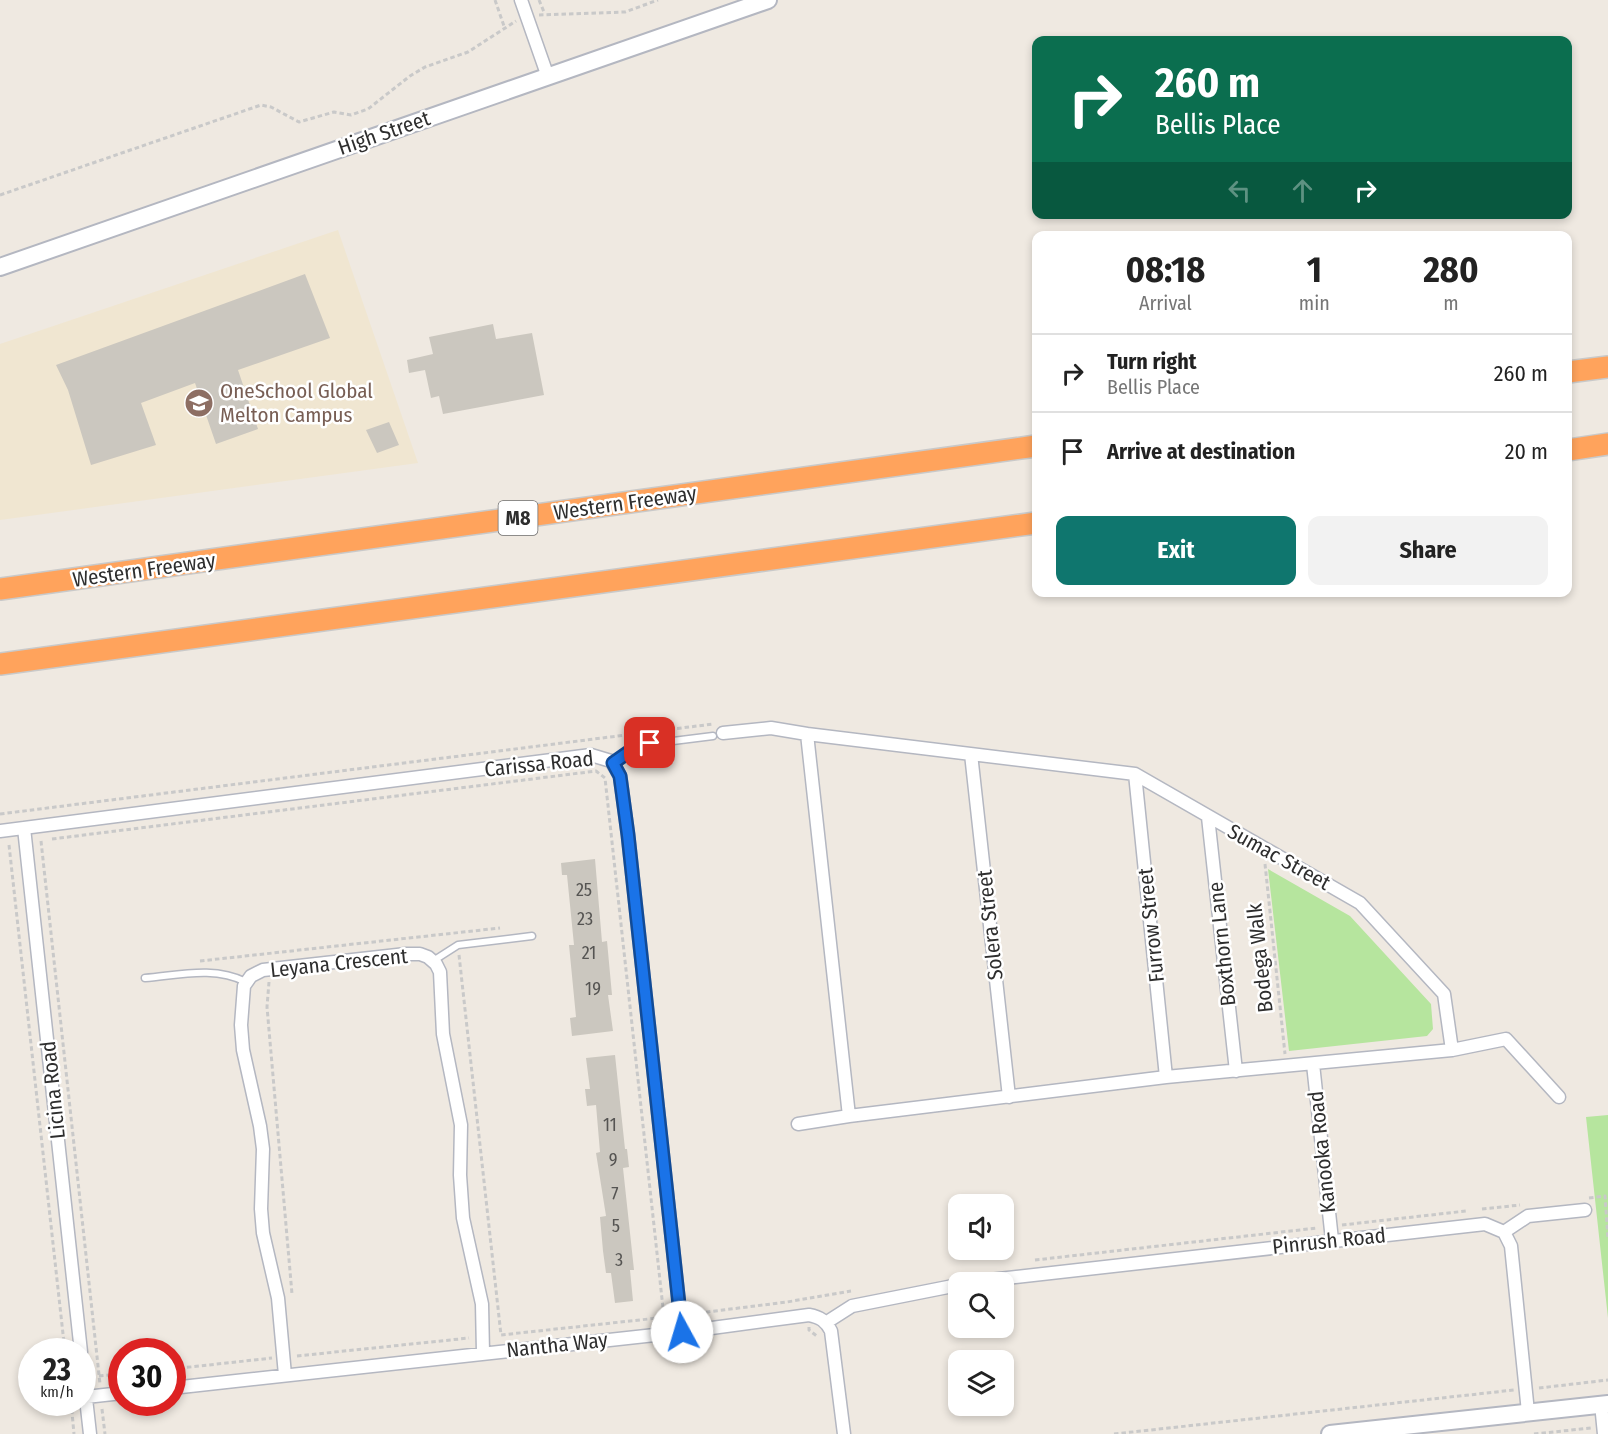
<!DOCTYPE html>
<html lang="en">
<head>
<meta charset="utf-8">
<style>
  :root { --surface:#fff; --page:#f2f2f2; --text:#222; --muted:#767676; --line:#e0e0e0; --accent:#0f766e }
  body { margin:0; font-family:"Fira Sans Condensed",sans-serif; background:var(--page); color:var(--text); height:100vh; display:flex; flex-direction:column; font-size:22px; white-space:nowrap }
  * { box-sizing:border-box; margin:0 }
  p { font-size:20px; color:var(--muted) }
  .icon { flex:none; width:33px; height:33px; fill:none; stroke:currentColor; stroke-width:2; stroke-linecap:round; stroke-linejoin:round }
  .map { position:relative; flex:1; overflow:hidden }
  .panel { position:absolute; left:1032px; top:231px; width:540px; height:366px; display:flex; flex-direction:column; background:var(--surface); border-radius:12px; box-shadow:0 3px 9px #0003 }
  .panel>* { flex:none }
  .banner { position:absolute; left:1032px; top:36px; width:540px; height:183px; border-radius:12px; box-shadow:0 3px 9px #0003; background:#0b6e4f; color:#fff; overflow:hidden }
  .buttons { position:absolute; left:948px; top:1194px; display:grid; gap:12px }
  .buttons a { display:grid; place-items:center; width:66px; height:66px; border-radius:12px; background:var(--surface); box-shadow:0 3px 9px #0003; font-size:30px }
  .speed { position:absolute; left:18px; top:1338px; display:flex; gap:12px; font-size:30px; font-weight:700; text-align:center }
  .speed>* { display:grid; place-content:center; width:78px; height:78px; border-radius:50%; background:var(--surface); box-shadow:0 3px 9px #0003; line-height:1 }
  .speed small { font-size:15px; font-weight:400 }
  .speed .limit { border:9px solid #d22; background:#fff; color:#111 }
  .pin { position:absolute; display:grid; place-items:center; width:51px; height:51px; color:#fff; margin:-26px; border-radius:12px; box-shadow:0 3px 9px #0006 }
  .me { position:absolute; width:66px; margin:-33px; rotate:354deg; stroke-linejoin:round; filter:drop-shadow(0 0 4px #0008) }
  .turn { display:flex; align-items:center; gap:21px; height:126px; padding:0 24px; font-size:27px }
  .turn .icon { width:78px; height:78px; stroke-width:2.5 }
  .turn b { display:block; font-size:42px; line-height:51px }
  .lanes { display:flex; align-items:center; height:57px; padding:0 24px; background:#0003; justify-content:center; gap:30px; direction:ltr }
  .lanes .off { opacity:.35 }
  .eta { display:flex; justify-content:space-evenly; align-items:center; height:102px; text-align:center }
  .eta b { font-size:36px; font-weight:700; line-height:42px }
  .cta { display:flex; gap:12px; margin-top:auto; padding:12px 24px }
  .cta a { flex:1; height:69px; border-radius:12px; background:var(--accent); color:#fff; font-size:24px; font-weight:700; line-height:69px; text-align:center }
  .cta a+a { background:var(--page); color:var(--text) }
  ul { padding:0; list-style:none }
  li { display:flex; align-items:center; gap:18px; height:78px; padding:0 24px; border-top:2px solid var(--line) }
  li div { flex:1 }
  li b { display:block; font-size:22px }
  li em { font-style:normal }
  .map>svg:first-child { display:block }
  .education { fill:#f0e6d1 }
  .green { fill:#b6e59e }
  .building { fill:#cbc7bf }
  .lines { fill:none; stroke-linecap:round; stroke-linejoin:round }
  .lane-casing { stroke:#b4b7c1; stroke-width:9 }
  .street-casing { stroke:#b4b7c1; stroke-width:15 }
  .secondary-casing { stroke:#b4b7c1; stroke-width:20 }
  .highway-casing { stroke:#c9c9c9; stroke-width:24 }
  .path { stroke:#c9c9c9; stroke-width:3; stroke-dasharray:4.5 3; stroke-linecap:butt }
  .lane { stroke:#fff; stroke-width:6 }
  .street { stroke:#fff; stroke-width:12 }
  .secondary { stroke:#fff; stroke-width:16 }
  .highway { stroke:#ffa35c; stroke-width:21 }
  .route-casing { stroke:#114b97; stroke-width:15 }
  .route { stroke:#1a73e8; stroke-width:10 }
  .labels { text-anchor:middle; stroke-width:5; stroke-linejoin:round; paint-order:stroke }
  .number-label { font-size:18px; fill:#555452 }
  .shield { fill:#fff; stroke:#6d6d6d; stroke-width:1.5 }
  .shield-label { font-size:20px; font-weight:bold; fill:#2e2e2e }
  .street-label { font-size:21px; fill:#2e2e2e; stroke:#fff }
  .education-label { font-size:21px; fill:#785e54; stroke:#fff; text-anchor:start }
</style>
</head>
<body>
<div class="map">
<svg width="1608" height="1434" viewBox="0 0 1608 1434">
  <rect width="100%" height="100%" fill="#efe9e1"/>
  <!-- education -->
  <path class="education" d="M338,230L418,463L0,520V344Z"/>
  <!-- green -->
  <path class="green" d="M1268,869L1350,916L1431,1004L1433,1029L1427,1036L1289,1051Z
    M1608,1115V1318L1586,1117Z"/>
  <!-- building -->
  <path class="building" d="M305,274L330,338L238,370L258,429L216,444L195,383L141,403L156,445L91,465L68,390L56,365Z
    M493,324L496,339L532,333L544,395L443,414L439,396L431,398L425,370L409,373L407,360L433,354L429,337Z
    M389,422L399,445L377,453L366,430Z
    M595,859L602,942L607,941L612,995H608L613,1031L572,1036L570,1018L576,1017L569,945H574L567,875H562L561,863Z
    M615,1055L625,1149H627L629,1167L623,1168L634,1270H630L633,1301L615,1303L611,1273H606L603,1251L600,1217L606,1216L596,1153L600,1152L596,1105L587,1106L585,1089H590L586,1058Z"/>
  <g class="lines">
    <!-- lane casing -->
    <g class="lane-casing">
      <path id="lane" d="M613,763L641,745L713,736
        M433,961L458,945L532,936
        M145,978C180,975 214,966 246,982"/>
    </g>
    <!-- street casing -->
    <g class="street-casing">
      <path id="street" d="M521,0L548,77
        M723,733L771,728L807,734
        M807,734L1135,774L1360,903L1444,994L1452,1050L1166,1077L849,1116Z
        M971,754L1009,1097
        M1135,774L1166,1077
        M1208,817L1236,1071
        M24,828L81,1352
        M0,831L591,755L611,761L620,776L628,835L682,1332
        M1452,1050L1506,1039L1559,1097
        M1313,1064L1332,1240
        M798,1124L849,1116
        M1504,1232L1528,1216L1585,1210
        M972,1282L1485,1224L1504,1232L1511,1246L1528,1412
        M827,1322L852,1306L958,1285
        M82,1363L90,1434
        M285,1375L278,1298L263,1233L261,1209L263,1149L260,1126L243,1050L241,1025L244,986L251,976L263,970L406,954H420L428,957L436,964L440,972L443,1034L461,1125L460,1175L463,1218L482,1304L483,1353
        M172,1388L682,1332L809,1315C820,1317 826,1321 831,1331L844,1434
        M86,1397L122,1393
        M1601,1404L1604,1434"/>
    </g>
    <!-- secondary casing -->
    <g class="secondary-casing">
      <path id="secondary" d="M0,267L768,0
        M1330,1434L1608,1404"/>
    </g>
    <!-- highway casing -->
    <g class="highway-casing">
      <path id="highway" d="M1568,372L1608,367
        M1568,450L1608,444
        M0,589L1036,446
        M0,664L1036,523"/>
    </g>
    <!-- path -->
    <path class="path" d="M495,0L505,29
      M539,0L544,12
      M539,15L625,12L658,0
      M0,195L261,105L271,107L299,122L334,112L351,115L368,109L410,76L425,67L468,52L516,21
      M0,814L713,724
      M52,839L596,771L605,778L664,1317
      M41,841L100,1384
      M9,845L65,1352
      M1265,864L1285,1054
      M459,955L501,1335L667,1317
      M200,961L500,928
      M269,982L267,1007L292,1294
      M1589,1198L1605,1196L1608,1238
      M1482,1209L1520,1205
      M1342,1225L1466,1211
      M1035,1260L1317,1228
      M691,1314L787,1302L851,1291
      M809,1327V1330L818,1337
      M297,1356L469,1338
      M172,1369L272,1358
      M99,1376L122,1374
      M1539,1388L1608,1380
      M71,1402L74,1434
      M102,1409L105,1434
      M1114,1434L1514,1390
      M1534,1434L1591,1428"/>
    <!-- lane -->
    <use href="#lane" class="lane"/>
    <!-- street -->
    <use href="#street" class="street"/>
    <!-- secondary -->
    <use href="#secondary" class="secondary"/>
    <!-- highway -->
    <use href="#highway" class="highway"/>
  </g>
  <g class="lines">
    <!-- route casing -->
    <g class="route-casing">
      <path id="route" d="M650,743L633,749L613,763L620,776L628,835L682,1332"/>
    </g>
    <!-- route -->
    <use href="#route" class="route"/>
  </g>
  <!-- icons -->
  <defs>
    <g id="school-disc" transform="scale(1.5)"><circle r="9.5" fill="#8d6e63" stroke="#fff"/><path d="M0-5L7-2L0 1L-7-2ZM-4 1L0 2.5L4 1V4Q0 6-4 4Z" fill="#fff"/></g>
  </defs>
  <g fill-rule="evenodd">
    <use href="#school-disc" x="199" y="403"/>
  </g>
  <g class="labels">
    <!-- number labels -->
    <g class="number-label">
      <text x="584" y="896">25</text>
      <text x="585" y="925">23</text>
      <text x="589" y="959">21</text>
      <text x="593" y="995">19</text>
      <text x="610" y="1131">11</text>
      <text x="613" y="1166">9</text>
      <text x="615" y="1200">7</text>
      <text x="616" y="1232">5</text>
      <text x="619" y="1266">3</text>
    </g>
    <!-- shield labels -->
    <rect class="shield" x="498.5" y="501" width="39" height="34" rx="4.5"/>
    <g class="shield-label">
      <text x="518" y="525">M8</text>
    </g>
    <!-- street labels -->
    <g class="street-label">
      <text transform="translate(384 133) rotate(-19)" y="7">High Street</text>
      <text transform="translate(625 503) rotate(-8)" y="7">Western Freeway</text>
      <text transform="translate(144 570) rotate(-8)" y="7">Western Freeway</text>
      <text transform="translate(539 764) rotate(-6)" y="7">Carissa Road</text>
      <text transform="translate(1279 857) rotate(29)" y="7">Sumac Street</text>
      <text transform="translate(990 925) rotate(-96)" y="7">Solera Street</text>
      <text transform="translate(1151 925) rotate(-96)" y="7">Furrow Street</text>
      <text transform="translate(1222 944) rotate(-96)" y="7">Boxthorn Lane</text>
      <text transform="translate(1260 958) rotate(-96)" y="7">Bodega Walk</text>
      <text transform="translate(339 963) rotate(-6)" y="7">Leyana Crescent</text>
      <text transform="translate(53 1090) rotate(-96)" y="7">Licina Road</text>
      <text transform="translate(1322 1152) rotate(-96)" y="7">Kanooka Road</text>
      <text transform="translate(1329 1241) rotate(-6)" y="7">Pinrush Road</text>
      <text transform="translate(557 1345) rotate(-6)" y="7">Nantha Way</text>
    </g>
    <!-- education labels -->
    <g class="education-label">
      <text x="220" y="398">OneSchool Global<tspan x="220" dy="24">Melton Campus</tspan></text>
    </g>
  </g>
</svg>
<div class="buttons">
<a><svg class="icon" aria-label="sound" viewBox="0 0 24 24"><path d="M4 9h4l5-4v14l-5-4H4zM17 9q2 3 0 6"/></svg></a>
<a><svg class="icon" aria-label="search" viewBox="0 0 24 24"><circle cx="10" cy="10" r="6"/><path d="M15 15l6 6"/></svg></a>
<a><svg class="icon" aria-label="layers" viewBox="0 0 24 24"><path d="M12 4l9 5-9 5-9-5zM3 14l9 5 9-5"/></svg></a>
</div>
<div class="speed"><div>23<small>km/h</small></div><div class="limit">30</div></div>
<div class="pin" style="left:650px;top:743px;background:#d93025"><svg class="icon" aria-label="arrive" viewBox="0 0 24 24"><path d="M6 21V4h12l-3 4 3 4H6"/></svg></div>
<svg class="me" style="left:682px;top:1332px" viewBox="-20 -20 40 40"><circle r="19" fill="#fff"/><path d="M0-13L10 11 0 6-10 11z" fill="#1a73e8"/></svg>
<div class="banner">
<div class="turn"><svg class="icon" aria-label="right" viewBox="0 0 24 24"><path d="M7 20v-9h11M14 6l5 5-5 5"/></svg><div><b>260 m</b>Bellis Place</div></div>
<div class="lanes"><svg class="icon off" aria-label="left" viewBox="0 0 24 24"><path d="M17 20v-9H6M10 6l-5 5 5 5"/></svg><svg class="icon off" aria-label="ahead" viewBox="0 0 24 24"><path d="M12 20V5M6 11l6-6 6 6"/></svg><svg class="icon" aria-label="right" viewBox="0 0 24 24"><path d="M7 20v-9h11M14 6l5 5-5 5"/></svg></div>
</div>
<section class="panel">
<div class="eta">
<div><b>08:18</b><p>Arrival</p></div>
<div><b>1</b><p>min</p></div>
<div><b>280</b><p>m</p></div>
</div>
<ul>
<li><svg class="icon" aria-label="right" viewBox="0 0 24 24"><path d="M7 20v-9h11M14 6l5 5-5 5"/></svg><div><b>Turn right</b><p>Bellis Place</p></div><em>260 m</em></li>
<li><svg class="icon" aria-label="arrive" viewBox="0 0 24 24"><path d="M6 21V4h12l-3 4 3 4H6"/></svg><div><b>Arrive at destination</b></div><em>20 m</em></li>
</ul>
<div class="cta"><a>Exit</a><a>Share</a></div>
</section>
</div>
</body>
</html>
